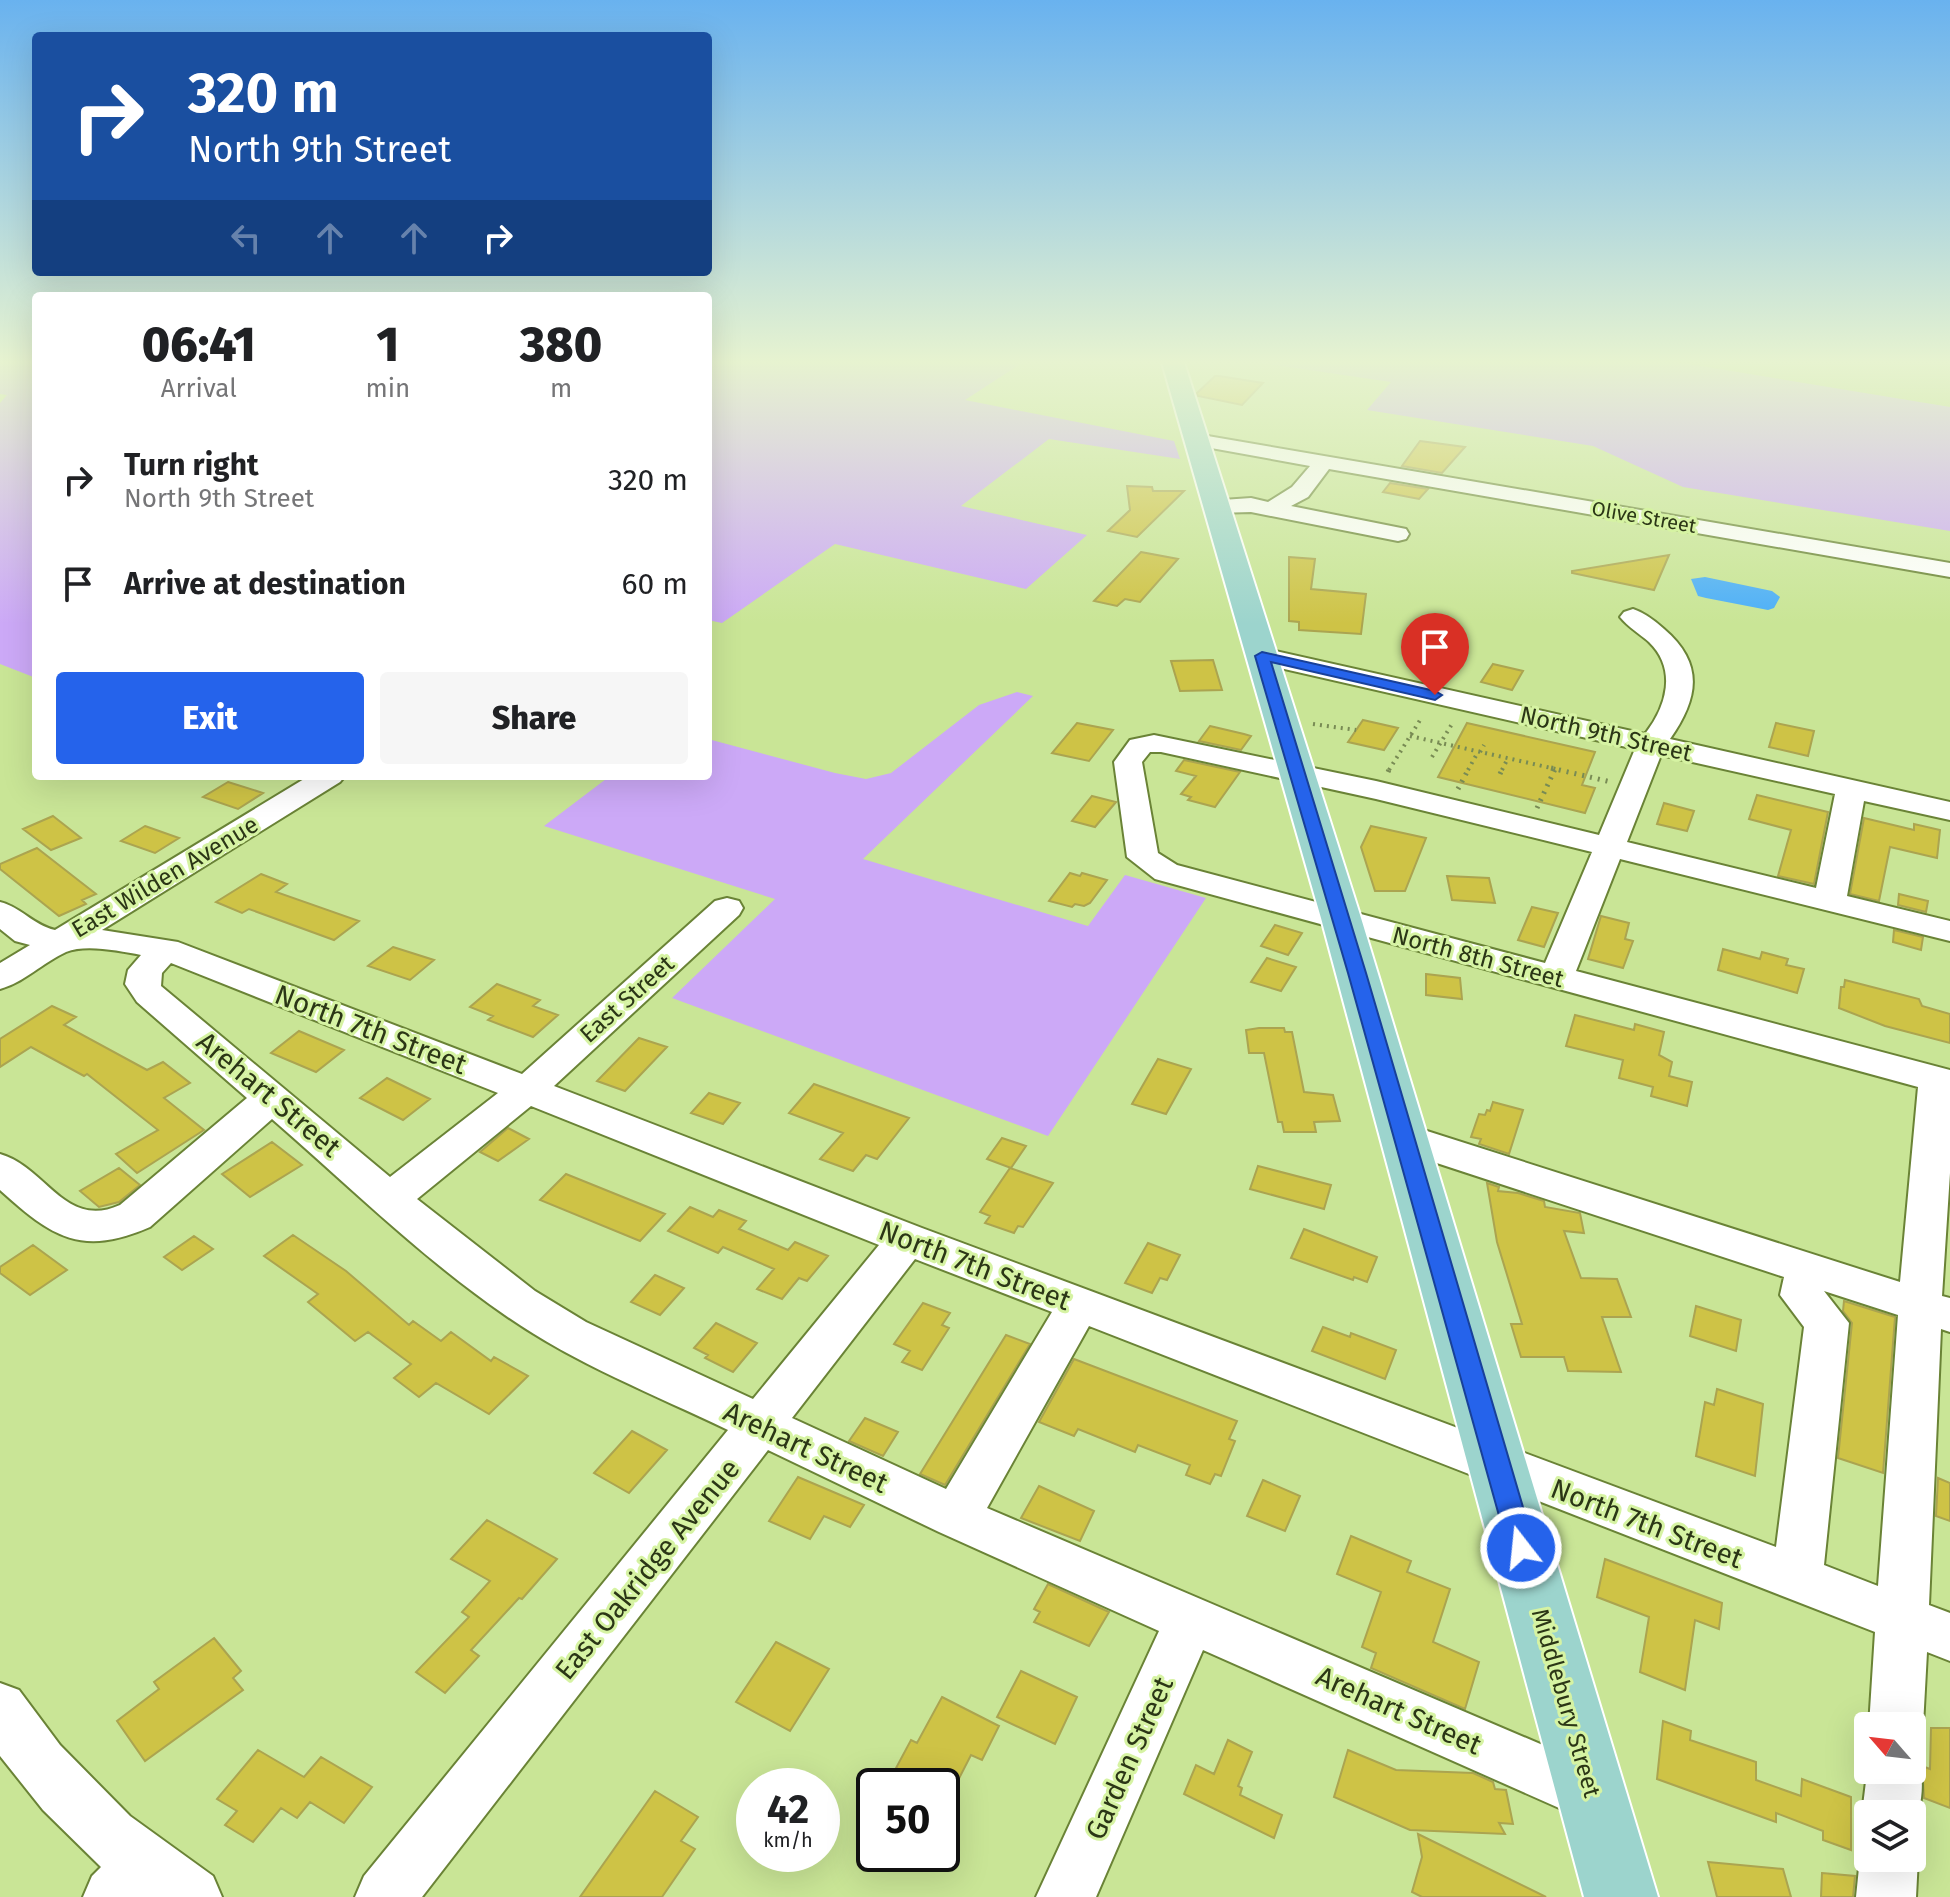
<!DOCTYPE html>
<html lang="en">
<head>
<meta charset="utf-8">
<style>
  :root { --surface:#fff; --page:#f6f6f6; --text:#202124; --muted:#757577; --accent:#2563eb }
  body { margin:0; font-family:"Fira Sans",sans-serif; background:var(--page); color:var(--text); height:100vh; display:flex; flex-direction:column; font-size:30px; white-space:nowrap }
  * { box-sizing:border-box; margin:0 }
  p { font-size:26px; color:var(--muted) }
  .icon { flex:none; width:44px; height:44px; fill:none; stroke:currentColor; stroke-width:2; stroke-linecap:round; stroke-linejoin:round }
  .map { position:relative; flex:1; overflow:hidden }
  .panel { position:absolute; left:32px; top:292px; width:680px; height:488px; display:flex; flex-direction:column; background:var(--surface); border-radius:8px; box-shadow:0 8px 32px #0002 }
  .panel>* { flex:none }
  .banner { position:absolute; left:32px; top:32px; width:680px; height:244px; border-radius:8px; box-shadow:0 8px 32px #0002; background:#1a4fa0; color:#fff; overflow:hidden }
  .needle { width:52px; rotate:298deg }
  .fabs { position:absolute; left:1854px; top:1712px; display:grid; gap:16px }
  .fabs a { display:grid; place-items:center; width:72px; height:72px; border-radius:8px; background:var(--surface); box-shadow:0 8px 32px #0002; font-size:40px }
  .speed { position:absolute; left:736px; top:1768px; display:flex; gap:16px; font-size:40px; font-weight:700; text-align:center }
  .speed>* { display:grid; place-content:center; width:104px; height:104px; border-radius:50%; background:var(--surface); box-shadow:0 8px 32px #0002; line-height:1 }
  .speed small { font-size:20px; font-weight:400 }
  .speed .limit { border:4px solid #111; border-radius:12px; background:#fff; color:#111 }
  .pin { position:absolute; display:grid; place-items:center; width:68px; height:68px; color:#fff; margin:-82px -34px; border-radius:50% 50% 50% 0; rotate:-45deg; box-shadow:0 0 8px #0007 }
  .pin .icon { rotate:45deg }
  .me { position:absolute; width:88px; margin:-44px; rotate:344deg; stroke-linejoin:round; filter:drop-shadow(0 0 6px #0008) }
  .turn { display:flex; align-items:center; gap:28px; height:168px; padding:0 24px; font-size:36px }
  .turn .icon { width:104px; height:104px; stroke-width:2.5 }
  .turn b { display:block; font-size:56px; line-height:68px }
  .lanes { display:flex; align-items:center; height:76px; padding:0 24px; background:#0003; justify-content:center; gap:40px; direction:ltr }
  .lanes .off { opacity:.35 }
  .eta { display:flex; justify-content:space-evenly; align-items:center; height:136px; text-align:center }
  .eta b { font-size:48px; font-weight:800; line-height:56px }
  .button { display:flex; gap:16px; margin-top:auto; padding:16px 24px }
  .button a { flex:1; height:92px; border-radius:8px; background:var(--accent); color:#fff; font-size:32px; font-weight:800; line-height:92px; text-align:center }
  .button a+a { background:var(--page); color:var(--text) }
  ul { padding:0; list-style:none }
  li { display:flex; align-items:center; gap:24px; height:104px; padding:0 24px }
  li div { flex:1 }
  li b { display:block; font-size:30px }
  li em { font-style:normal }
  .map>svg:first-child { display:block }
  .built { fill:#bedd87 }
  .green { fill:#cca9f7 }
  .water { fill:#4aaef9 }
  .building { fill:#cec346; stroke:#aba450; stroke-width:2 }
  .lines { fill:none; stroke-linecap:round; stroke-linejoin:round }
  .minor-casing { stroke:#6a8336; stroke-width:4 }
  .major-casing { stroke:#fff; stroke-width:4 }
  .path-far1 { stroke:#788b54; stroke-width:4; stroke-dasharray:2 5; stroke-linecap:butt }
  .path { stroke:#788b54; stroke-width:5; stroke-dasharray:2 6; stroke-linecap:butt }
  .minor { fill:#fff; fill-rule:evenodd }
  .major { fill:#9cd4cd; fill-rule:evenodd }
  .route { fill:#2563eb; stroke:#184099; stroke-width:2 }
  .labels { text-anchor:middle; stroke-width:6; stroke-linejoin:round; paint-order:stroke }
  .far-street-label { font-size:20px; fill:#2b3616; stroke:#d6f3a3 }
  .street-label { font-size:24px; fill:#2b3616; stroke:#d6f3a3 }
  .near-street-label { font-size:28px; fill:#2b3616; stroke:#d6f3a3 }
</style>
</head>
<body>
<div class="map">
<svg width="1950" height="1897" viewBox="0 0 1950 1897">
  <rect width="100%" height="100%" fill="#c9e596"/>
  <!-- built -->
  <path class="built" d="M1659,359H1950V407L1707,369Z"/>
  <!-- green -->
  <path class="green" d="M0,359H36V678L0,664V403L7,395L0,394Z
    M708,359H1028L965,400L1174,441L1180,459L1049,439L961,506L1087,535L1026,589L835,544L722,623L708,620Z
    M1234,359H1659L1950,407V531L1683,487L1593,446L1367,410L1391,382Z
    M1017,692L1033,696L863,859L1088,926L1125,875L1206,898L1048,1136L672,998L775,899L544,826L610,776H708V739L835,773L866,779L891,773L979,705Z"/>
  <!-- water -->
  <path class="water" d="M1705,577L1772,591L1780,597L1774,608L1768,610L1706,598L1698,596L1691,579Z"/>
  <!-- building -->
  <path class="building" d="M1215,376H1219L1263,383L1242,405L1198,396L1197,393Z
    M1420,441L1465,447L1442,473L1402,466Z
    M1390,483L1428,489L1419,499L1383,492Z
    M1127,486L1152,487L1153,491H1184L1137,537L1108,531L1130,510Z
    M1141,552L1178,559L1140,602L1125,599L1117,606L1094,601Z
    M1669,555L1654,590L1572,573V571Z
    M1289,557L1315,559L1311,589L1366,594L1361,634L1299,630V622L1289,621Z
    M1213,660L1222,690L1180,691L1171,661Z
    M1493,664L1523,671L1512,690L1481,682Z
    M1363,720L1398,728L1384,750L1348,742Z
    M1077,723L1113,730L1089,761L1052,753Z
    M1467,723L1595,752L1582,785L1595,788L1585,813L1438,777Z
    M1776,723L1814,731L1808,756L1769,747Z
    M1210,726L1244,734L1251,736L1241,750L1199,741Z
    M1184,760L1240,772L1215,807L1188,800L1191,797L1181,794L1196,776L1176,771Z
    M228,782L263,793L238,809L203,797Z
    M1757,795L1828,812L1814,884L1778,876L1791,830L1749,819Z
    M1092,796L1116,802L1095,827L1072,821Z
    M1664,803L1694,811L1687,831L1657,824Z
    M53,816L81,838L51,850L23,829Z
    M1864,818L1914,830V824L1940,830L1937,858L1890,847L1879,901L1850,894Z
    M145,826L179,838L155,853L121,841Z
    M1371,826L1426,838L1405,891H1375L1361,847Z
    M37,848L96,894L82,900L86,904L59,916L0,869V864Z
    M1070,873L1080,876L1082,873L1107,880L1090,903L1084,906L1075,904L1072,907L1049,901Z
    M261,874L287,884L276,892L359,921L334,940L249,909L242,913L216,902Z
    M1447,876L1489,878L1495,903L1452,900Z
    M1899,894L1928,901L1926,912L1898,905Z
    M1532,907L1558,913L1544,947L1518,940Z
    M1601,916L1629,923L1625,939L1633,941L1623,968L1588,959Z
    M1275,925L1302,933L1288,955L1261,946Z
    M1894,930L1923,937L1921,950L1893,942Z
    M393,947L434,960L410,980L368,966Z
    M1723,949L1760,959L1762,952L1788,959L1786,965L1804,969L1797,993L1718,970Z
    M1267,958L1296,967L1281,991L1251,982Z
    M1426,974L1460,978L1462,999L1426,995Z
    M1845,980L1919,999L1922,1006L1950,1014V1043L1885,1026L1839,1008L1841,987H1844Z
    M497,984L540,1000L533,1006L558,1015L533,1037L488,1020L493,1016L470,1007Z
    M52,1006L76,1017L64,1025L147,1070L163,1062L190,1083L164,1098L204,1130L137,1173L116,1154L158,1130L87,1074L84,1076L31,1047L0,1067V1039Z
    M1575,1015L1634,1030L1635,1024L1664,1032L1659,1055L1672,1062L1669,1076L1692,1082L1687,1106L1651,1096L1653,1087L1619,1078L1623,1060L1566,1046Z
    M1259,1028H1284L1285,1032H1292L1304,1092L1333,1095L1340,1121L1314,1122L1316,1132H1284L1282,1122H1278L1264,1053H1249L1246,1030Z
    M299,1031L344,1050L316,1072L271,1053Z
    M639,1038L667,1047L625,1091L597,1081Z
    M1158,1059L1191,1069L1166,1114L1132,1104Z
    M387,1078L430,1099L403,1120L360,1098Z
    M814,1084L909,1118L877,1159L866,1155L853,1171L820,1159L843,1133L789,1113Z
    M709,1093L740,1103L723,1124L691,1113Z
    M1493,1102L1523,1110L1509,1154L1479,1144L1481,1139L1471,1137L1479,1114L1485,1115L1487,1110L1490,1111Z
    M508,1128L529,1139L498,1161L480,1152Z
    M1002,1138L1026,1146L1011,1168L987,1159Z
    M272,1142L302,1165L250,1197L222,1174Z
    M1258,1166L1331,1185L1324,1209L1250,1189Z
    M119,1168L140,1185L119,1202L99,1207L80,1191Z
    M1010,1168L1053,1183L1023,1227L1018,1226L1014,1233L985,1223L990,1216L980,1212Z
    M566,1174L665,1214L640,1241L540,1200Z
    M1487,1183L1499,1187L1498,1191L1518,1193L1544,1201L1545,1207L1580,1213L1584,1233L1564,1231L1581,1278L1617,1279L1631,1317H1602L1621,1372L1568,1371L1564,1357H1521L1511,1324H1522L1497,1242Z
    M690,1207L713,1217L719,1210L746,1221L739,1229L788,1250L795,1242L828,1256L807,1281L799,1278L782,1299L757,1289L774,1269L723,1247L718,1253L668,1231Z
    M1304,1229L1377,1257L1367,1282L1354,1277L1353,1280L1291,1258Z
    M293,1235L346,1271L409,1325L413,1321L441,1341L451,1332L491,1361L494,1357L528,1376L489,1414L436,1383L419,1397L394,1378L411,1364L368,1332L355,1341L308,1302L318,1294L264,1256Z
    M194,1236L213,1249L182,1270L164,1257Z
    M1148,1243L1180,1255L1167,1280L1160,1278L1152,1293L1125,1283Z
    M33,1245L67,1270L30,1295L0,1273V1267Z
    M655,1275L684,1288L660,1315L631,1302Z
    M1844,1301L1895,1317L1883,1473L1838,1458L1852,1323L1843,1311Z
    M923,1303L950,1313L942,1325L949,1328L922,1370L902,1362L910,1351L894,1344Z
    M1696,1306L1741,1320L1736,1351L1690,1336Z
    M716,1323L757,1343L733,1372L705,1358L708,1355L694,1348Z
    M1323,1327L1350,1337L1351,1333L1396,1350L1385,1379L1312,1351Z
    M1006,1335L1030,1344L945,1485L920,1474Z
    M1074,1359L1237,1421L1229,1439L1235,1441L1221,1476L1215,1474L1210,1484L1186,1475L1190,1465L1138,1445L1135,1452L1078,1429L1074,1436L1039,1422Z
    M1717,1389L1763,1404L1755,1476L1696,1456L1705,1402L1714,1405Z
    M865,1418L898,1432L883,1456L849,1441Z
    M632,1431L667,1450L629,1493L594,1473Z
    M798,1477L864,1505L850,1527L824,1516L810,1539L769,1521Z
    M1938,1478L1950,1483V1521L1936,1516Z
    M1263,1480L1300,1496L1285,1531L1247,1516Z
    M1039,1486L1094,1511L1080,1541L1021,1518Z
    M487,1520L557,1559L522,1599L519,1598L471,1650L479,1656L445,1693L416,1672L469,1617L462,1612L490,1581L451,1559Z
    M1351,1536L1411,1561L1407,1572L1450,1589L1433,1642L1479,1662L1465,1709L1371,1668L1376,1653L1362,1647L1381,1592L1337,1574Z
    M1605,1559L1722,1603L1719,1629L1695,1620L1685,1690L1640,1672L1649,1617L1597,1597Z
    M1048,1584L1109,1612L1089,1646L1034,1622L1040,1612L1034,1609Z
    M214,1638L241,1671L233,1678L243,1690L145,1761L117,1721L159,1689L154,1682Z
    M776,1642L829,1669L790,1731L736,1702Z
    M1021,1671L1077,1697L1055,1744L997,1717Z
    M942,1697L999,1726L982,1760L971,1755L950,1796L942,1792V1786H931L896,1768L911,1740L917,1743Z
    M1663,1721L1691,1731L1690,1740L1756,1762V1780L1801,1796L1802,1779L1851,1797V1850L1823,1840V1831L1776,1813V1822L1657,1779Z
    M1931,1728H1950V1808L1924,1798L1922,1766L1930,1769Z
    M1228,1740L1252,1752L1238,1786L1242,1788L1240,1795L1282,1815L1274,1838L1184,1794L1196,1765L1214,1774Z
    M258,1750L304,1777L321,1757L372,1787L344,1823L310,1802L297,1818L281,1808L253,1842L225,1825L237,1811L217,1799Z
    M1348,1750L1396,1770L1473,1773L1493,1782L1495,1789L1506,1790L1513,1824L1499,1823L1505,1834L1410,1830L1334,1797Z
    M655,1791L698,1817L681,1841L695,1849L662,1897H580Z
    M1418,1834L1546,1897H1422L1412,1892L1422,1857Z
    M1708,1862L1783,1869L1791,1897H1717Z
    M1822,1873L1855,1876L1853,1897H1821Z"/>
  <g class="lines">
    <!-- minor casing -->
    <g class="minor-casing">
      <path id="minor" d="M1196,434L1950,563V577L1329,469L1308,497L1291,506L1406,529L1409,534L1406,539L1398,541L1251,512L1216,513L1205,506L1208,501L1251,498L1268,502L1292,487L1310,466L1189,444L1186,440L1189,436Z
        M1633,609C1645,613 1655,621 1664,629C1705,664 1698,699 1670,739L1950,802V820L1864,801L1847,896L1950,921V941L1620,859L1576,971L1950,1070V1173L1942,1296L1950,1298V1332L1941,1329L1929,1605L1950,1613V1661L1927,1652L1923,1726L1915,1745L1912,1746V1726H1869L1875,1632L1089,1326L987,1508L1613,1775L1621,1795L1613,1815L1593,1823L1203,1650L1096,1897H1036L1159,1631L939,1532L768,1450L422,1897H355L364,1876L728,1430C653,1394 573,1363 505,1315C422,1258 348,1185 272,1119L150,1227C81,1257 52,1237 0,1190V1154C46,1167 65,1230 120,1205L247,1098L137,1002L125,984L128,970L141,955C119,951 86,944 66,952C42,963 25,982 0,989V963L30,945L15,941L0,929V902C21,907 33,925 55,930L309,776H345L340,782L102,930L178,942L522,1074L715,901L727,898L739,901L743,908L739,915L554,1086L922,1228L1776,1547L1804,1327L1780,1295L1784,1277L1391,1148L1385,1138L1391,1128L1405,1124L1900,1282L1918,1087L1155,879L1127,857L1114,762L1130,740L1154,735L1376,781L1599,835L1635,749L1262,664L1253,662L1249,656L1253,650L1262,648L1645,734C1667,706 1677,669 1649,642C1640,634 1628,627 1620,617L1624,612ZM1150,752H1161L1376,799L1592,852L1545,963L1177,865L1158,853L1142,762ZM1661,755L1835,794L1816,888L1627,842ZM171,963L498,1093L390,1177L161,986L162,973ZM531,1106L879,1245L753,1399L586,1322L535,1291L417,1199ZM915,1259L1052,1312L946,1489L792,1418ZM1824,1291L1898,1315L1878,1586L1824,1565L1849,1323Z
        M0,1683L19,1690L60,1745L130,1816L213,1876L222,1897H83L92,1876L101,1867L43,1810L0,1756Z
        M1912,1750C1928,1773 1922,1807 1912,1832V1814H1868V1828L1862,1814L1868,1765V1770H1912Z
        M1868,1838V1858H1912V1843L1918,1858L1916,1897H1856L1860,1858Z"/>
    </g>
    <!-- major casing -->
    <g class="major-casing">
      <path id="major" d="M1161,359H1183L1361,918L1658,1897H1584L1321,918Z"/>
    </g>
    <!-- path-far1 -->
    <path class="path-far1" d="M1313,724L1356,730
      M1410,736L1560,770
      M1480,752L1484,745
      M1432,757L1452,724
      M1389,770L1422,717
      M1468,770L1478,752
      M1502,770L1508,758"/>
    <!-- path -->
    <path class="path" d="M1551,768L1611,782
      M1388,772L1390,768
      M1500,774L1503,768
      M1458,789L1469,768
      M1537,808L1555,769"/>
    <!-- minor -->
    <use href="#minor" class="minor"/>
    <!-- major -->
    <use href="#major" class="major"/>
  </g>
  <!-- sky -->
  <linearGradient id="sky" x2="0" y2="1"><stop stop-color="#69b2ef"/><stop offset="0.58" stop-color="#e7f3d0"/><stop offset="1" stop-color="#e7f3d0" stop-opacity="0"/></linearGradient>
  <rect width="1950" height="624" fill="url(#sky)"/>
  <!-- route -->
  <path class="route" d="M1262,652L1435,691L1442,695L1435,700L1271,662L1366,973L1535,1548L1531,1556L1521,1559L1512,1556L1508,1548L1348,973L1255,656Z"/>
  <g class="labels">
    <!-- far-street labels -->
    <g class="far-street-label">
      <text transform="translate(1644 517) rotate(10)" y="7">Olive Street</text>
    </g>
    <!-- street labels -->
    <g class="street-label">
      <text transform="translate(1606 734) rotate(13)" y="8">North 9th Street</text>
      <text transform="translate(165 877) rotate(-31)" y="8">East Wilden Avenue</text>
      <text transform="translate(1478 957) rotate(15)" y="8">North 8th Street</text>
      <text transform="translate(627 999) rotate(-42)" y="8">East Street</text>
      <text transform="translate(1566 1703) rotate(74)" y="8">Middlebury Street</text>
    </g>
    <!-- near-street labels -->
    <g class="near-street-label">
      <text transform="translate(371 1029) rotate(21)" y="10">North 7th Street</text>
      <text transform="translate(269 1094) rotate(40)" y="10">Arehart Street</text>
      <text transform="translate(975 1265) rotate(21)" y="10">North 7th Street</text>
      <text transform="translate(806 1447) rotate(25)" y="10">Arehart Street</text>
      <text transform="translate(1647 1523) rotate(21)" y="10">North 7th Street</text>
      <text transform="translate(647 1569) rotate(-51)" y="10">East Oakridge Avenue</text>
      <text transform="translate(1399 1710) rotate(24)" y="10">Arehart Street</text>
      <text transform="translate(1129 1758) rotate(-66)" y="10">Garden Street</text>
    </g>
  </g>
</svg>
<div class="fabs">
<a><svg class="needle" viewBox="-14 -14 28 28"><path d="M0-13l5 13h-10z" fill="#e53935"/><path d="M0 13l5-13h-10z" fill="#757577"/></svg></a>
<a><svg class="icon" aria-label="layers" viewBox="0 0 24 24"><path d="M12 4l9 5-9 5-9-5zM3 14l9 5 9-5"/></svg></a>
</div>
<div class="speed"><div>42<small>km/h</small></div><div class="limit">50</div></div>
<div class="pin" style="left:1435px;top:695px;background:#d93025"><svg class="icon" aria-label="arrive" viewBox="0 0 24 24"><path d="M6 21V4h12l-3 4 3 4H6"/></svg></div>
<svg class="me" style="left:1521px;top:1548px" viewBox="-20 -20 40 40"><circle r="17" fill="#2563eb" stroke="#fff" stroke-width="3"/><path d="M0-11L8 9 0 5-8 9z" fill="#fff"/></svg>
<div class="banner">
<div class="turn"><svg class="icon" aria-label="right" viewBox="0 0 24 24"><path d="M7 20v-9h11M14 6l5 5-5 5"/></svg><div><b>320 m</b>North 9th Street</div></div>
<div class="lanes"><svg class="icon off" aria-label="left" viewBox="0 0 24 24"><path d="M17 20v-9H6M10 6l-5 5 5 5"/></svg><svg class="icon off" aria-label="ahead" viewBox="0 0 24 24"><path d="M12 20V5M6 11l6-6 6 6"/></svg><svg class="icon off" aria-label="ahead" viewBox="0 0 24 24"><path d="M12 20V5M6 11l6-6 6 6"/></svg><svg class="icon" aria-label="right" viewBox="0 0 24 24"><path d="M7 20v-9h11M14 6l5 5-5 5"/></svg></div>
</div>
<section class="panel">
<div class="eta">
<div><b>06:41</b><p>Arrival</p></div>
<div><b>1</b><p>min</p></div>
<div><b>380</b><p>m</p></div>
</div>
<ul>
<li><svg class="icon" aria-label="right" viewBox="0 0 24 24"><path d="M7 20v-9h11M14 6l5 5-5 5"/></svg><div><b>Turn right</b><p>North 9th Street</p></div><em>320 m</em></li>
<li><svg class="icon" aria-label="arrive" viewBox="0 0 24 24"><path d="M6 21V4h12l-3 4 3 4H6"/></svg><div><b>Arrive at destination</b></div><em>60 m</em></li>
</ul>
<div class="button"><a>Exit</a><a>Share</a></div>
</section>
</div>
</body>
</html>
